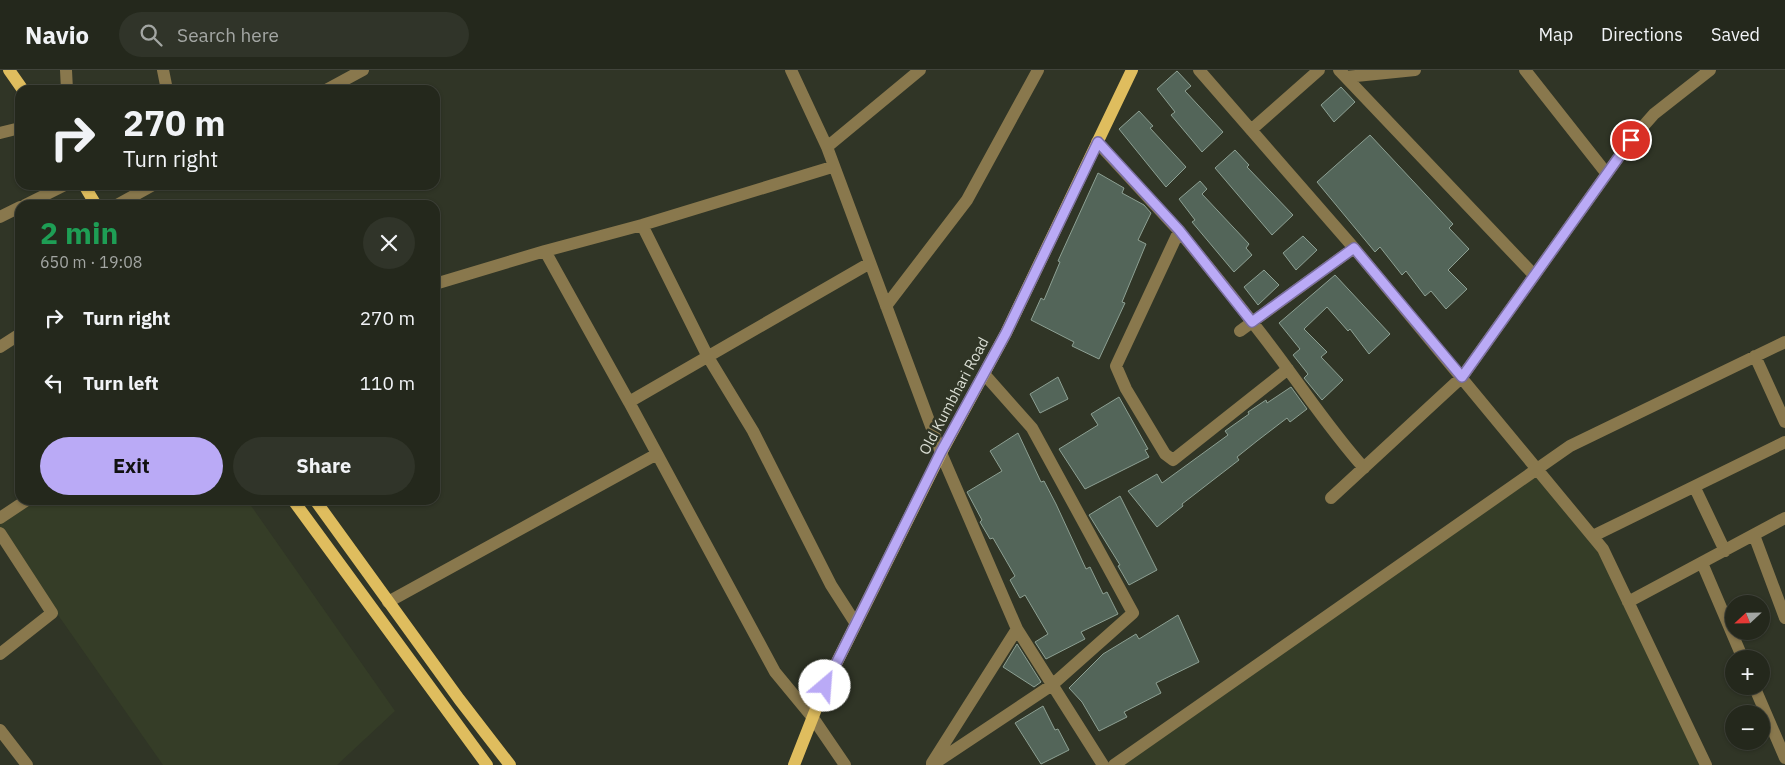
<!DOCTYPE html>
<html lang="en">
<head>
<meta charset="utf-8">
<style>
  :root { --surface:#24281c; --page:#303429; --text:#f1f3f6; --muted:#a3a6a3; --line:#41443b; --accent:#baaaf6 }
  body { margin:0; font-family:"IBM Plex Sans",sans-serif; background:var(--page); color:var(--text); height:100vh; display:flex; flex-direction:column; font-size:19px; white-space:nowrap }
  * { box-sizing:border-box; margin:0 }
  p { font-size:16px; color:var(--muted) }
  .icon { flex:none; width:28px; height:28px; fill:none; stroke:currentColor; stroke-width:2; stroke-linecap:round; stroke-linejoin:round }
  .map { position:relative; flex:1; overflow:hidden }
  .panel { position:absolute; left:15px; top:130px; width:425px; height:305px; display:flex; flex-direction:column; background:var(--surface); border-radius:15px; box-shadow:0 1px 4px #0004,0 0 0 1px var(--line) }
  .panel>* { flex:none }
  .hud { position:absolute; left:15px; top:15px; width:425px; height:105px; border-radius:15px; box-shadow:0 1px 4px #0004,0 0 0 1px var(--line); background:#24281c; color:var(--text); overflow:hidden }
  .needle { width:32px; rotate:248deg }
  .buttons { position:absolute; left:1725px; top:525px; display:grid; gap:10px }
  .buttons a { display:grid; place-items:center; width:45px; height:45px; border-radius:50%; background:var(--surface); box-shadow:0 1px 4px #0004,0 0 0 1px var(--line); font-size:25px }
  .pin { position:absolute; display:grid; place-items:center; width:42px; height:42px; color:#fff; margin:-21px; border:2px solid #fff; border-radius:50%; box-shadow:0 1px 5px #0007 }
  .me { position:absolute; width:55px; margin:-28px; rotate:27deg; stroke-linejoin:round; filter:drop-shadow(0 0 4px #0008) }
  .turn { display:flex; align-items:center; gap:18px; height:105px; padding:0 25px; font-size:22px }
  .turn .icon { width:65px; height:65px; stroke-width:2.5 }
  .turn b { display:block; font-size:35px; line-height:42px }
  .round { display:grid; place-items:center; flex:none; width:52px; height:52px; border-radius:26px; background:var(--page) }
  .summary { display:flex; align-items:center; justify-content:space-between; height:85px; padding:0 25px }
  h1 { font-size:30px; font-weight:800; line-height:38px; color:#1e9e55 }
  .cta { display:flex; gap:10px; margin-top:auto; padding:10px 25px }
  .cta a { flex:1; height:58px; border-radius:30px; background:var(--accent); color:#111; font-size:20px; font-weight:800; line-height:58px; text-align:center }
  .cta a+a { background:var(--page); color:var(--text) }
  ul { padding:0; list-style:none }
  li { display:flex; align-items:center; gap:15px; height:65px; padding:0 25px }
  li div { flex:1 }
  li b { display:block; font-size:19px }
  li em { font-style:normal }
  header { display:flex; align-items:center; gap:30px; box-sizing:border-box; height:70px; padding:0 25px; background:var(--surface); border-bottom:1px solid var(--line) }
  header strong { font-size:24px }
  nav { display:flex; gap:28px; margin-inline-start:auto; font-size:18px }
  .search { width:350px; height:45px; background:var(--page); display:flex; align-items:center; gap:12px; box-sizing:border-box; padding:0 18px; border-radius:28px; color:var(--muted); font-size:19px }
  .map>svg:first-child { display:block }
  .built { fill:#353d27 }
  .building { fill:#536559; stroke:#8da093 }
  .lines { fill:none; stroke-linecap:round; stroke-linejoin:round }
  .minor { stroke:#89784d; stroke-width:12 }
  .major { stroke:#dfbd5e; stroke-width:12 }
  .route-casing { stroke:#796ea0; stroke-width:12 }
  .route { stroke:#baaaf6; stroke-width:9 }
  .labels { text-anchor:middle; stroke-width:5; stroke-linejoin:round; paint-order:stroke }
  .street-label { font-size:15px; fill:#d9ddd3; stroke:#303526 }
</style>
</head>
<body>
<header>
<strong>Navio</strong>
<div class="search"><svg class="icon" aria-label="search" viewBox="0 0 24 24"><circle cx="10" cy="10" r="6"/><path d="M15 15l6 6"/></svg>Search here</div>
<nav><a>Map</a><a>Directions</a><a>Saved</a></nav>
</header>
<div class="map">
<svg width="1785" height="695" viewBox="0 0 1785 695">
  <rect width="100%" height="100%" fill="#303526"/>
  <!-- built -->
  <path class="built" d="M1536,397L1605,489L1703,695H1114Z
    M42,430H247L395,641L337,695H163L0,462V449Z"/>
  <!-- building -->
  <path class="building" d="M1177,1L1191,16L1185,21L1223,62L1202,82L1171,45L1175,42L1157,19Z
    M1341,17L1355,32L1334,52L1321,35Z
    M1139,41L1153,56L1150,58L1186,97L1166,117L1119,59Z
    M1370,65L1453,154L1449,158L1469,179L1448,200L1467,219L1446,239L1431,221L1425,226L1406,201L1402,205L1380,177L1375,182L1317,112Z
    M1235,80L1249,95L1247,97L1293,145L1272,165L1215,98Z
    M1098,103L1124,118L1122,123L1144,135L1151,143L1138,170L1146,174L1122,232L1125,233L1099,289L1072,276L1074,272L1031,250L1041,228L1044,230L1060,192L1058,191Z
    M1200,111L1207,119L1202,124L1249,174L1246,178L1252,185L1234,202L1192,152L1195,150L1179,129Z
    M1303,166L1317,180L1296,200L1283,183Z
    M1264,200L1279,215L1258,235L1244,217Z
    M1335,205L1390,264L1369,284L1350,259L1348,261L1327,237L1304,259L1327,282L1321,287L1343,310L1322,330L1304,308L1308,304L1293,285L1300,279L1279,253Z
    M1058,307L1068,329L1040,343L1030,324Z
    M1291,317L1307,339L1290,352L1287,348L1257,371L1237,387L1239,390L1182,434L1183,436L1157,457L1128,421L1157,404L1162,413L1228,365L1225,361L1249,344L1248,342L1266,330L1267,333Z
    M1119,327L1148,379L1145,380L1149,387L1085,419L1059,379L1098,355L1091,344Z
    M1018,363L1041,412L1044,411L1056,434L1086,499L1090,497L1103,524L1107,522L1118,544L1081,562L1085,569L1046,589L1035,572L1048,564L1025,525L1020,528L1010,510L1015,506L993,468L990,469L980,452L982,450L967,422L1002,401L990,381Z
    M1120,426L1157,500L1129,515L1118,496L1120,495L1089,445Z
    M1178,545L1199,592L1156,613L1161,623L1124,642L1127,647L1099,661L1082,632L1069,618L1103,584L1136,564L1139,569Z
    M1017,574L1041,612L1034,617L1003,597Z
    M1043,636L1055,660L1058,659L1069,680L1041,694L1015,653Z"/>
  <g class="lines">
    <!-- minor -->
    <path class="minor" d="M66,0L67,20
      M163,0L167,20
      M791,0L827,77
      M920,0L827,77L941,383L1017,559L1103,695
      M1199,0L1354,178L1603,479L1706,695
      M1339,0L1534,205
      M1525,0L1607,104
      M1346,7L1415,0
      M326,20L363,0
      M1251,60L1319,0
      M0,63L20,58
      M1097,72L1179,161
      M25,135L65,115
      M117,135L153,115
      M0,147L20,137
      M642,155L708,287L753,361L831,515L856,554
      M435,214L545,181
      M886,236L967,130L1038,0
      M1240,261L1354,178
      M0,277L20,264
      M1755,286L1785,352
      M1288,299L1173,390L1165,384L1126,319L1116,296L1179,161C1216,206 1253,251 1287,298C1312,332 1336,367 1364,398
      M629,332L545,181L642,155L832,97
      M1695,418L1725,481
      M1331,428L1462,307L1631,70L1654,44L1710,0
      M0,448L27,430
      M0,463L52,543L0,584
      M1754,465L1785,548
      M1593,466L1785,372
      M1702,493L1743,589
      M388,532L657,384
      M1628,532L1785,448
      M1754,616L1785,688
      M0,660L27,695
      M932,693L1017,559
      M845,695L813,648L775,602L629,332L870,193
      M932,695L1052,615L1133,543L1032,358L985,305
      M1114,695L1570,376L1785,272"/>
    <!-- major -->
    <path class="major" d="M9,0L23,20
      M84,115L96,135
      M293,430L487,695
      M315,430L459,629L510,695
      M794,695L825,616L941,383L1006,263L1132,0"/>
  </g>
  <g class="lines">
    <!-- route casing -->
    <g class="route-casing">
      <path id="route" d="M825,616L941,382L1006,263L1098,72L1179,160L1252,252L1354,178L1462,307L1631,70"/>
    </g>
    <!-- route -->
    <use href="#route" class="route"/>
  </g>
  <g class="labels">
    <!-- street labels -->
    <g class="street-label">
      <text transform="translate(954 326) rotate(-62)" y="5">Old Kumbhari Road</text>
    </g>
  </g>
</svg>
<div class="buttons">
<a><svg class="needle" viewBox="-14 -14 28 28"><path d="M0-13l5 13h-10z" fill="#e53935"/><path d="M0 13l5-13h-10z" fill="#a3a6a3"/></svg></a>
<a>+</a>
<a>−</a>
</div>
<div class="pin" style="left:1631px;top:70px;background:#d93025"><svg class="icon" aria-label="arrive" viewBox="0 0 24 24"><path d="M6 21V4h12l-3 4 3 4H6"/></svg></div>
<svg class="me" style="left:825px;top:616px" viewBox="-20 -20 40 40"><circle r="19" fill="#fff"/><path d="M0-13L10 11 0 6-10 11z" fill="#baaaf6"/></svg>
<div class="hud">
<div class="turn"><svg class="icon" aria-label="right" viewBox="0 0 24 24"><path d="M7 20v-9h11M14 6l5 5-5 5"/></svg><div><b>270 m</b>Turn right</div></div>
</div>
<section class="panel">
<div class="summary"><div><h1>2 min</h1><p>650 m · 19:08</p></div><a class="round"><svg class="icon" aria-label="close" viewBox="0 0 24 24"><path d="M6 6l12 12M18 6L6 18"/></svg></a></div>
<ul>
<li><svg class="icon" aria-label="right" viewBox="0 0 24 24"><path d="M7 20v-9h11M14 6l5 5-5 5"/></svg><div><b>Turn right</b></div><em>270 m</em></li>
<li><svg class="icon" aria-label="left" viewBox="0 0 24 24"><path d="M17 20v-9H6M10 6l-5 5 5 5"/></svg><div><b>Turn left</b></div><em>110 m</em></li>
</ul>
<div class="cta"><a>Exit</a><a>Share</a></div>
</section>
</div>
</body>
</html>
